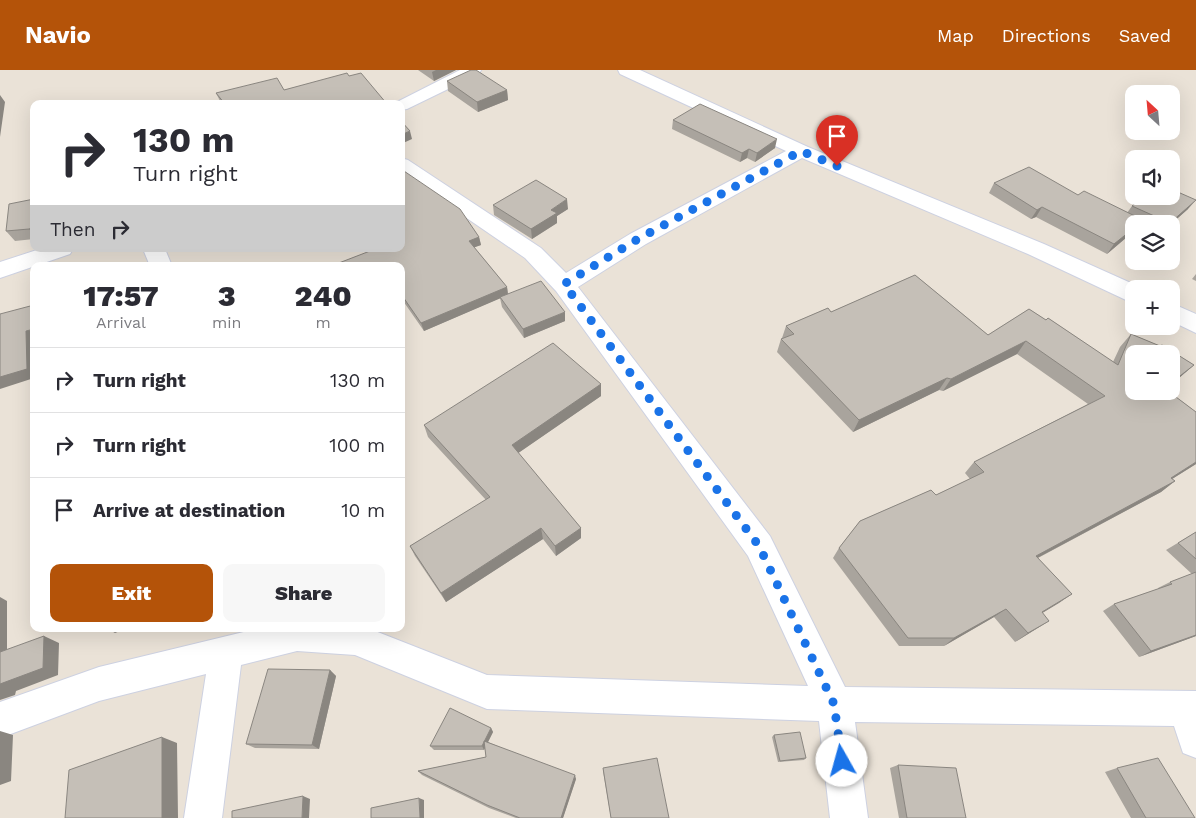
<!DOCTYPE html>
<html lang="en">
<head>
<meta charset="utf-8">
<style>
  :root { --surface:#fff; --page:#f7f7f7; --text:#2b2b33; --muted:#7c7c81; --line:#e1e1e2; --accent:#b45309 }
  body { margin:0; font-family:"Work Sans",sans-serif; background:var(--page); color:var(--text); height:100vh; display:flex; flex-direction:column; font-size:19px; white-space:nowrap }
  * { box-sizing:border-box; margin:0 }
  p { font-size:16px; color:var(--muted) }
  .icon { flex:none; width:28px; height:28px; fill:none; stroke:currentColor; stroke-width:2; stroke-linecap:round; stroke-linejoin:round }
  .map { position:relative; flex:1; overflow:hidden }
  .panel { position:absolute; left:30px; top:192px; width:375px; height:370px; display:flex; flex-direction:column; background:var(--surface); border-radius:10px; box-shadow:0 5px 20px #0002 }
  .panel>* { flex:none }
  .top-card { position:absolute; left:30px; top:30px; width:375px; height:152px; border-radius:10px; box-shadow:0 5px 20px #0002; background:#fff; color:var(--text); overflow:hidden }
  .needle { width:32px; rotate:334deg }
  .controls { position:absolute; left:1125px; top:15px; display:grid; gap:10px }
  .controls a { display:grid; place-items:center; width:55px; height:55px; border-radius:10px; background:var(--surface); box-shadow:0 5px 20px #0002; font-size:25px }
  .pin { position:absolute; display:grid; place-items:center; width:42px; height:42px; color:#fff; margin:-51px -21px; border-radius:50% 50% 50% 0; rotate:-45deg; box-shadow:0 0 5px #0007 }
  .pin .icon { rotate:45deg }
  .me { position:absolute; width:55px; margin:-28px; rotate:353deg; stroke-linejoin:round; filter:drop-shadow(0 0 4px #0008) }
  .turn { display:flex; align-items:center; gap:18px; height:105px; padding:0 20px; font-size:22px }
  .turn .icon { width:65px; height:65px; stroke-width:2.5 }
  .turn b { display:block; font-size:35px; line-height:42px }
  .then { display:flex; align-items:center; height:48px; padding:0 20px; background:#0003; gap:10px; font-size:19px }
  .eta { display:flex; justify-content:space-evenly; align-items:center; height:85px; text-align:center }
  .eta b { font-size:30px; font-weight:800; line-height:35px }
  .action { display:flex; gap:10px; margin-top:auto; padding:10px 20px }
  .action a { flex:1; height:58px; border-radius:10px; background:var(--accent); color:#fff; font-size:20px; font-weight:800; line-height:58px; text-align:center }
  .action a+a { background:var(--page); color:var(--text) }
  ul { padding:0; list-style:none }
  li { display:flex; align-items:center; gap:15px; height:65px; padding:0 20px; border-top:1px solid var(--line) }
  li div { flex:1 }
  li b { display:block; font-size:19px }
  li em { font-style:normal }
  header { display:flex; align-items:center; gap:30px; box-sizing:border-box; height:70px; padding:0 25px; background:var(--accent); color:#fff }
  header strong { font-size:24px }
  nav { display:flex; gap:28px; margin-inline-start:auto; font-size:18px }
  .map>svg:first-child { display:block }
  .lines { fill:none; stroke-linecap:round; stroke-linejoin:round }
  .minor-casing { stroke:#cdd1e1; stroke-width:2 }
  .minor { fill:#fff; fill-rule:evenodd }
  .wall { fill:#a9a49d }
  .shaded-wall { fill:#8a8680 }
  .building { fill:#c5bfb7; stroke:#8a8680 }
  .route { stroke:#1a73e8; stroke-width:9; stroke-dasharray:0 16.2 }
</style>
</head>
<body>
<header>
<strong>Navio</strong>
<nav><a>Map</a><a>Directions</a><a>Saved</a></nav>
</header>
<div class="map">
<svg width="1196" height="748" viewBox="0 0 1196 748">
  <rect width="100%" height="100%" fill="#eae2d7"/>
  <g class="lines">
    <!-- minor casing -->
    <g class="minor-casing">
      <path id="minor" d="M460,0H481L479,4L407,39L401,40V34H393Z
        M618,0H640L808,77L1044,174L1142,218L1134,219V232L1126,230L1028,184L802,88L646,174L578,217L770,466L845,617L1196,621V688L1183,683L1174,656L855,652L868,748H830L819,651L487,639L355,585L297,581L241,595L222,748H184L206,604L99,631L0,668V632L99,597L256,559H370L487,605L808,616L748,486L556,221L525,188L401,103V88L408,90L541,178L566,203L630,164L786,81L620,4Z
        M40,179H73L70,184L0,208V192Z
        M143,179H165L172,196H150Z
        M1171,233L1196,244V263L1171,251Z"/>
    </g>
    <!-- minor -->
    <use href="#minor" class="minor"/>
  </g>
  <!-- wall -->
  <path class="wall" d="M418,0H456L434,11Z
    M349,6L387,34H222L220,31L216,23L284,20Z
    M447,11L507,20L508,30L478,42L448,21Z
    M673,50L775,78L755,92L747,88L740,92L672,59Z
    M994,113L1078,125L1127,143L1132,136L1188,139L1171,154H1142L1141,153L1134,154V161L1107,184L1036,147L1031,149L989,123Z
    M34,129V169L15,171L6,161Z
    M493,135L568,139L557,146V153L532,169L494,145Z
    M479,167L481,175L474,177L507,217L508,224L565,251L524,268L502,237L500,228L424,261L401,228V196L370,181Z
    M1196,204V211L1192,209Z
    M915,205L988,265L1029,239L1046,250L1048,248L1113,292L1120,277L1131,264L1160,276L1162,275L1194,295L1171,315V284H1134V321H1168L1196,342V394L1172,409L1175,411L1161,422L1038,488L1072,524L1042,543L1049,551L1015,572L994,547L944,576H899L833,488L839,478L860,451L931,420L936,425L970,409L965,403L974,392L1088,334L1017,284L943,321L939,320L853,362L777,282L781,269H783L782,268L786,256L828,238L831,242Z
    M601,314V326L518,383L581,458V468L556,486L543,469L446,532L415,486L410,476L486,430L428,367L424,355Z
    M1196,462V566L1139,587L1103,541L1114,534L1158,519V518L1170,512L1192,504L1166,480Z
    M330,600L336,606L319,679L255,678L246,674Z
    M491,658L493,662L488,672L576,709L563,748H516L489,738L422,705L418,701L486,687L485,678L484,680H434L430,676Z
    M774,665L806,688L804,690L778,692L772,667Z
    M898,695L966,748H899L890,698Z
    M603,698L669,748H611L603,701Z
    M1117,698L1195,748H1131L1105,702Z"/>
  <!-- shaded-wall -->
  <path class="shaded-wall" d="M436,0H456L434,11L432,2Z
    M507,20L508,30L478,42L477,32Z
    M0,25L5,32L0,67Z
    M410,61L412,69L401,74V65Z
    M777,69L775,78L755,92L757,83Z
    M749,79L747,88L740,92L742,83Z
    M567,129L568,139L557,146V153L532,169L531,159L551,140Z
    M1196,130L1188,139L1171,154H1169Z
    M1042,137L1036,147L1031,149L1037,140Z
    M34,157V165L29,159Z
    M1134,158V161L1107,184L1114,174Z
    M479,167L481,175L470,179L469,171Z
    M507,217L508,225L424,261L421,253Z
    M565,242V251L524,268L523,259Z
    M34,259V308L0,319V307L26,261Z
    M1026,271L1017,284L943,321L951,309Z
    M1194,295L1180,307L1171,315V313Z
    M947,308L939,320L853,362L859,350Z
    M601,314V326L514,386L512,375Z
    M1196,392V394L1156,419L1171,408Z
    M1175,411L1161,422L1024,495L1036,486Z
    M541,458L543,469L446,532L441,523Z
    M581,458V468L556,486L555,476Z
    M1072,524L1059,533L1029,551L1042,542Z
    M0,527L7,531V588L0,591Z
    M1006,539L994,547L944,576L954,568Z
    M1049,551L1036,559L1015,572L1028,563Z
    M108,559H125L115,563Z
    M1196,565V566L1139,587L1151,581Z
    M44,566L59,573L58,605L16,621L15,625L0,630V614Z
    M330,600L336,606L319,679L312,675Z
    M491,658L493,662L484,680L482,676Z
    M0,661L13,665L11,711L0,715Z
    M162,667L177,673L178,748H162Z
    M575,705L576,709L563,748H561Z
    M303,726L310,729L309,748H302Z
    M419,728L424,730V748H420Z"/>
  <!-- building -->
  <path class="building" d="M471,0H476L507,20L477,32L447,11Z
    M347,3L349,6L361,3L387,34H225L216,23L277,8L284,20Z
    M700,34L777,69L757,83L749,79L742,83L673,50Z
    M401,51L410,61L401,65Z
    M1029,97L1078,125L1084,121L1143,150L1139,154H1134V158L1114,174L1042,137L1037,140L994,113Z
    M401,99L460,139L479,167L469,171L507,217L421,253L401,224V196H331L370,181L369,179H401Z
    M536,110L567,129L551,140L557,143L531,159L493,135Z
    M1171,119L1196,130L1170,153L1132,136L1144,126H1171Z
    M34,129V157L29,159L6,161L9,134Z
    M915,205L988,265L1029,239L1046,250L1048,248L1118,295L1131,264L1160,276L1162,275L1194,295L1171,313V284H1134V321H1168L1196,342V392L1171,408L1175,411L1036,486L1072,524L1042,542L1049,551L1028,563L1006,539L954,568H908L839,478L860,451L931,420L936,425L984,402L974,392L1105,326L1026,271L951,309L947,308L859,350L781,269L794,264L786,256L828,238L831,242Z
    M541,211L565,242L523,259L500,227Z
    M34,235V259L26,261L27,299L0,307V244Z
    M553,273L601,314L512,375L581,458L555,476L541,458L441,523L410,476L490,427L424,355Z
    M1196,462V489L1178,473Z
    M1196,502V565L1151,581L1114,534L1172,514L1170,512Z
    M44,566L43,598L0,614V582Z
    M268,599L330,600L312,675L246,674Z
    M450,638L491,658L482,676H430Z
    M800,662L806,688L780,691L774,665Z
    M162,667V748H65L69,700Z
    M484,671L575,705L561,748H520L487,735L418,701L486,687Z
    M657,688L669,748H611L603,698Z
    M1158,688L1195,748H1146L1117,698Z
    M898,695L956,698L966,748H907Z
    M303,726L302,748H232V741Z
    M419,728L420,748H371V738Z"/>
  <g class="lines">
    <!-- route -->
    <path class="route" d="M837,96L801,81L638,169L564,214L759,476L834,634L842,691"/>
  </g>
</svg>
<div class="controls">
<a><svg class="needle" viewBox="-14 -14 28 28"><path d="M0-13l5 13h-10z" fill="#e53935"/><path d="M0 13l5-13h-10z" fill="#7c7c81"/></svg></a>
<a><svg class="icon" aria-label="sound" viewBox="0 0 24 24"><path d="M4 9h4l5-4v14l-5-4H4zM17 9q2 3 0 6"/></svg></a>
<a><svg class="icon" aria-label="layers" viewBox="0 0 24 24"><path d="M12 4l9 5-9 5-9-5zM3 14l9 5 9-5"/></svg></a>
<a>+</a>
<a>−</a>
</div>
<div class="pin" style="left:837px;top:96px;background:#d93025"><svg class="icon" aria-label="arrive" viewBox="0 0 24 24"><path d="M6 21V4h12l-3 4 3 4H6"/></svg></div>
<svg class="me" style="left:842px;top:691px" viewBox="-20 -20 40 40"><circle r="19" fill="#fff"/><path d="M0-13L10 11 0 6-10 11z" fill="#1a73e8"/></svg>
<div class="top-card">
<div class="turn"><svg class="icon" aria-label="right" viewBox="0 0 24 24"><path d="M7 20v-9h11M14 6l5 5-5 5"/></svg><div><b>130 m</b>Turn right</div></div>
<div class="then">Then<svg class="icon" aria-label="right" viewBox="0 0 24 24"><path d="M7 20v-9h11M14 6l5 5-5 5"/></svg></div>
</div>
<section class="panel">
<div class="eta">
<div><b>17:57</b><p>Arrival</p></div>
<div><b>3</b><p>min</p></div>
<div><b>240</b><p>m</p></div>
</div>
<ul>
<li><svg class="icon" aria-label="right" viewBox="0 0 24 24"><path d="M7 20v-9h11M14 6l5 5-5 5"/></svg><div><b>Turn right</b></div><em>130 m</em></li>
<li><svg class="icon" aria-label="right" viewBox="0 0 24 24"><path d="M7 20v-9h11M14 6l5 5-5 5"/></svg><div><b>Turn right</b></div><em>100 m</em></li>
<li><svg class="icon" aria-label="arrive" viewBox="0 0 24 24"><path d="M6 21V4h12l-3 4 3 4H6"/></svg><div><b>Arrive at destination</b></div><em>10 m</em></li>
</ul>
<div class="action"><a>Exit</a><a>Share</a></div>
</section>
</div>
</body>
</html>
